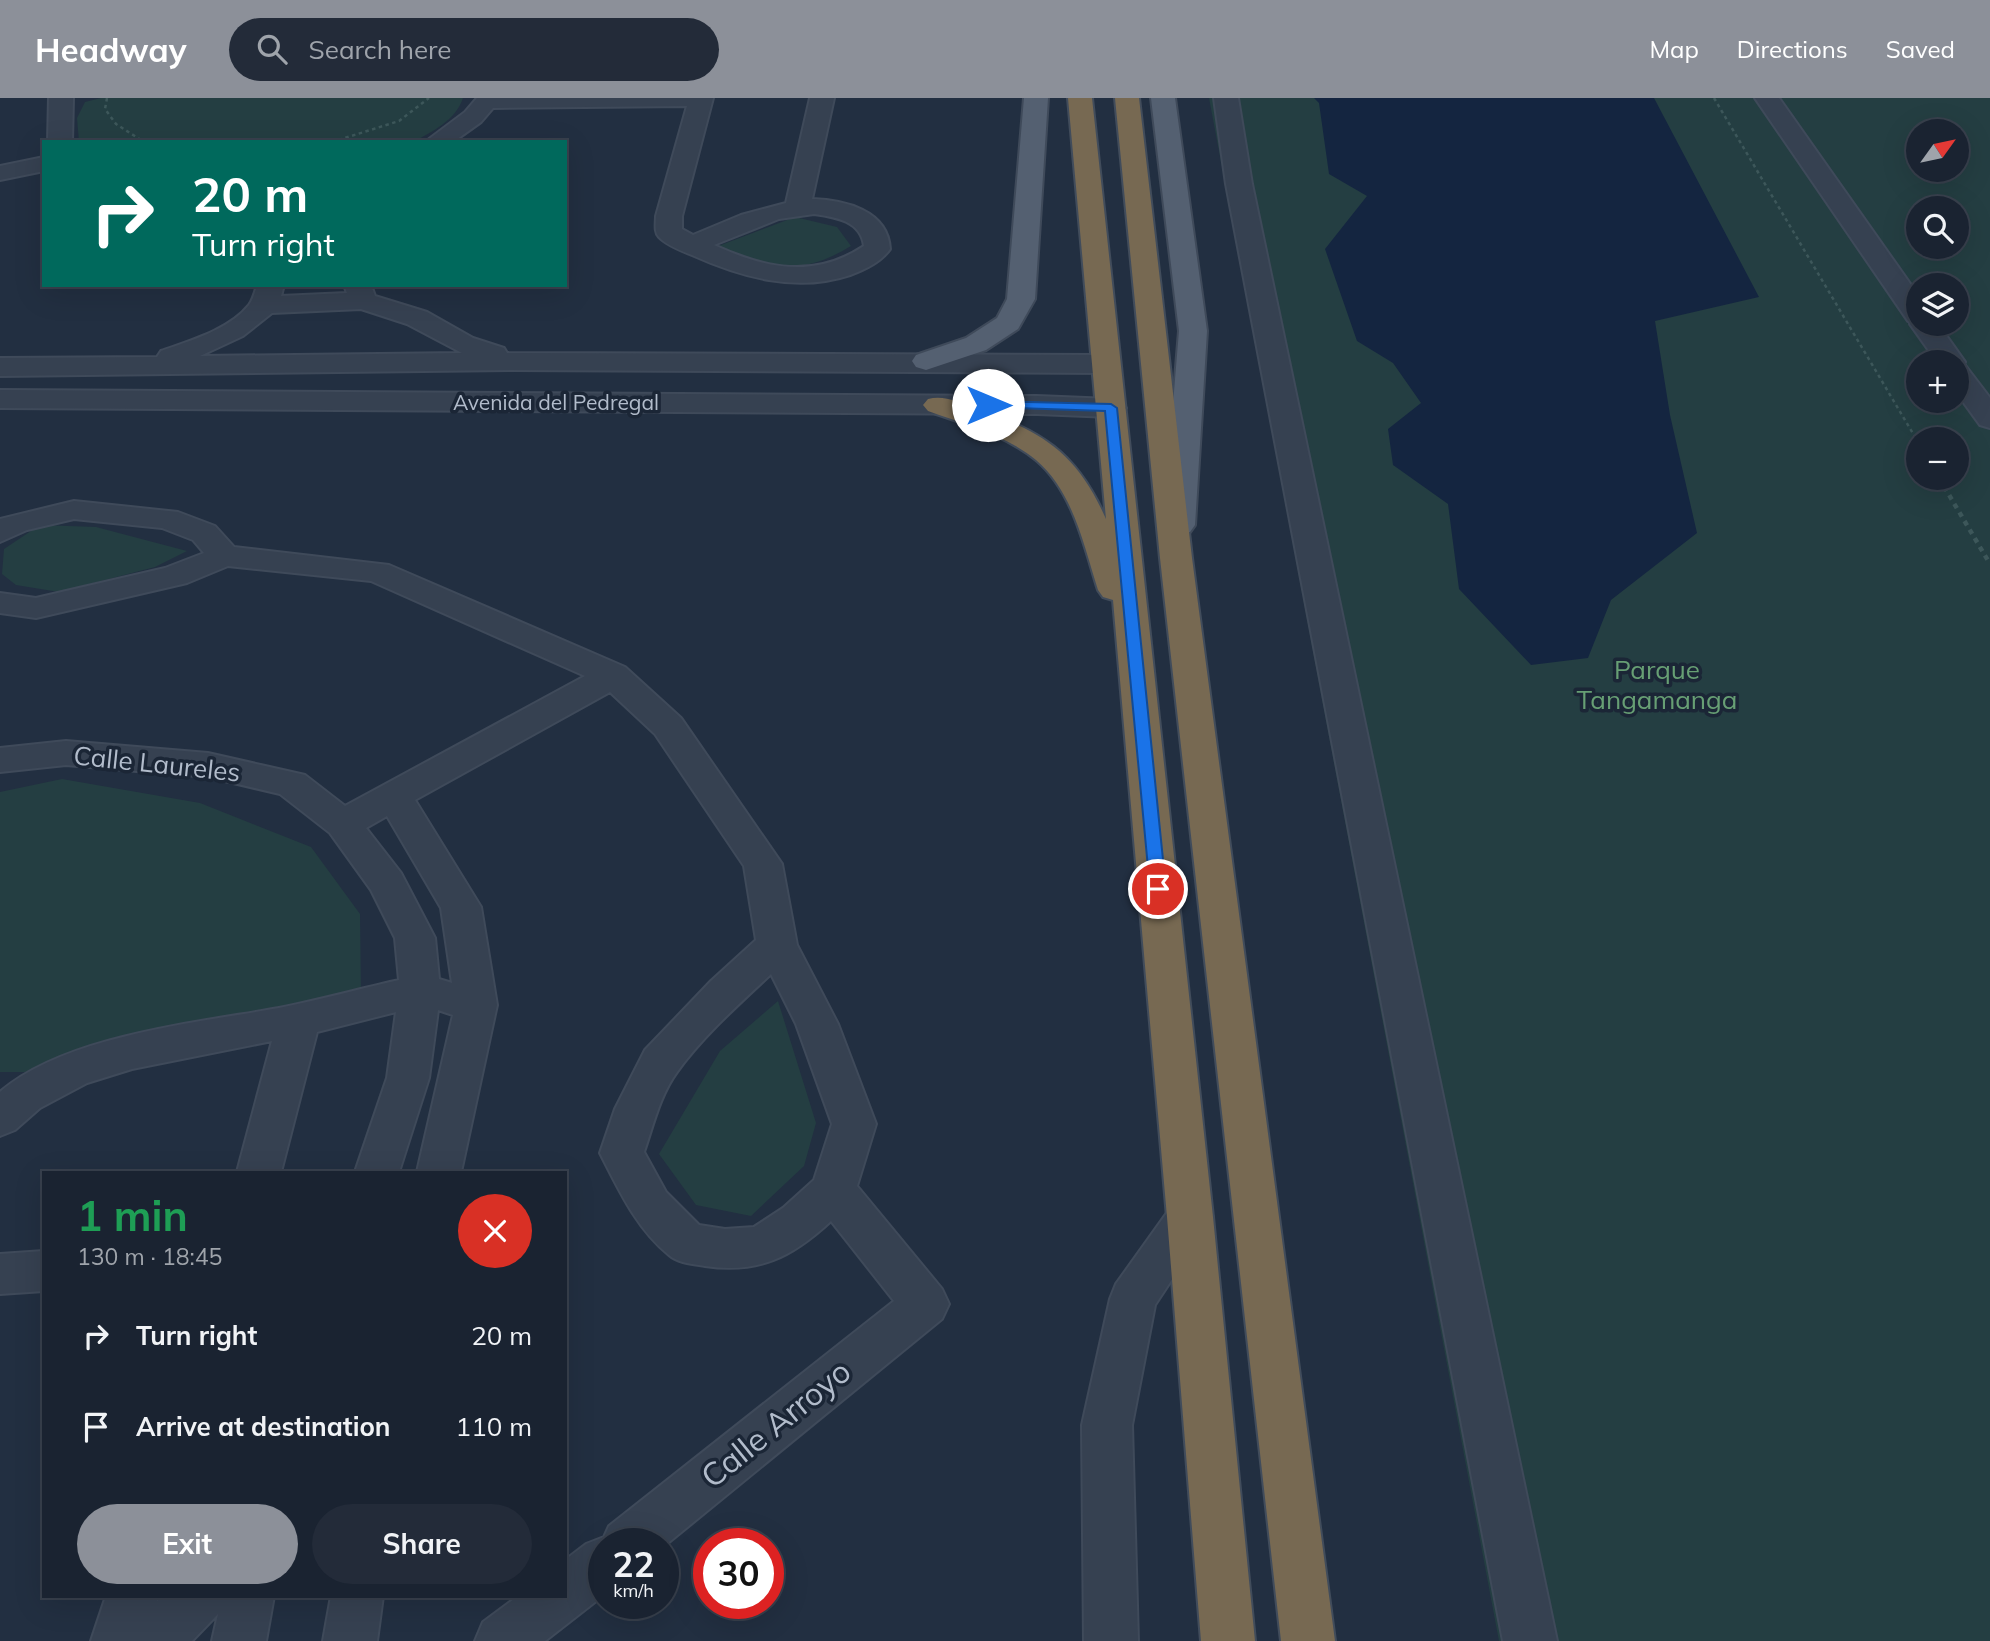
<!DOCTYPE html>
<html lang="en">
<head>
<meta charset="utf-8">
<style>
  :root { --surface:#1a2331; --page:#232b39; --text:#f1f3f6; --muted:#9fa4ab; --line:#38404d; --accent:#8c9099 }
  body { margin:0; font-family:Mulish,sans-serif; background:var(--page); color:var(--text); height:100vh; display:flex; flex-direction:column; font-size:26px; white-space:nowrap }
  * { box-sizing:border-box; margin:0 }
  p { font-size:23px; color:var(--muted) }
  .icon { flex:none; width:38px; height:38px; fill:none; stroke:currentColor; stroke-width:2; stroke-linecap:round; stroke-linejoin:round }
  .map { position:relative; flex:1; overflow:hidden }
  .drawer { position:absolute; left:42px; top:1073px; width:525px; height:427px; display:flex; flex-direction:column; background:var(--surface); border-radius:0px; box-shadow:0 7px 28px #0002,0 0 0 2px var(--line) }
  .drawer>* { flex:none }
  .hud { position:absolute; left:42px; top:42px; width:525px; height:147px; border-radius:0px; box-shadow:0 7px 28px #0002,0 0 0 2px var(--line); background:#00695c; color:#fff; overflow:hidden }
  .needle { width:46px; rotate:57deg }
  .fabs { position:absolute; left:1906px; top:21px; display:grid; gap:14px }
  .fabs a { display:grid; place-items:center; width:63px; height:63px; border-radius:50%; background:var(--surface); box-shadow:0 7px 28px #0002,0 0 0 2px var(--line); font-size:35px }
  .speed { position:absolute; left:588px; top:1430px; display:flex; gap:14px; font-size:35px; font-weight:700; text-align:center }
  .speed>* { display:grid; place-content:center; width:91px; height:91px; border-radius:50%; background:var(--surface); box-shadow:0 7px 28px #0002,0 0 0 2px var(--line); line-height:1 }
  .speed small { font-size:18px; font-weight:400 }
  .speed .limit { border:10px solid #d22; background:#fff; color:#111 }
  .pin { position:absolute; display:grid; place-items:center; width:60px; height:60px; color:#fff; margin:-30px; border:4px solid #fff; border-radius:50%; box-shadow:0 2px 7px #0007 }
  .me { position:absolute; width:77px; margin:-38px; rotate:90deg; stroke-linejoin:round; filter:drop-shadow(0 0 5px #0008) }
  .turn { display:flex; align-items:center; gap:24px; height:147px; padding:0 35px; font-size:32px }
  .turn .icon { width:91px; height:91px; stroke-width:2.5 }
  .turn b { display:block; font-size:49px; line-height:60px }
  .round { display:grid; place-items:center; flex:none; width:74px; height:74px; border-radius:37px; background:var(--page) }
  .headline { display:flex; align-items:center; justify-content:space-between; height:119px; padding:0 35px }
  h1 { font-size:42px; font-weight:700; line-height:52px; color:#1e9e55 }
  .action { display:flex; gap:14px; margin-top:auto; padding:14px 35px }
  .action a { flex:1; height:80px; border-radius:42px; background:var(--accent); color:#fff; font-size:28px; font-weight:700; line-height:80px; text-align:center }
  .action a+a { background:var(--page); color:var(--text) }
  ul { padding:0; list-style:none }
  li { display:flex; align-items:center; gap:21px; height:91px; padding:0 35px }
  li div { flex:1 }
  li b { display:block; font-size:26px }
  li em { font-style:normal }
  header { display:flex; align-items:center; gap:42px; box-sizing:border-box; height:98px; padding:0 35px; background:var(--accent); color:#fff }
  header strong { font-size:33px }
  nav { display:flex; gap:38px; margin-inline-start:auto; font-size:24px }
  .search { width:490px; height:63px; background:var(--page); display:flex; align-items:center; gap:18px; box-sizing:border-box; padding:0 24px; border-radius:38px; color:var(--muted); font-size:26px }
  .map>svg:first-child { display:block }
  .green { fill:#243e42; fill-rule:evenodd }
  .water { fill:#142540 }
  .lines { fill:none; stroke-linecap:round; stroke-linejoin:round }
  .minor-casing { stroke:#3f4a5a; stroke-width:4 }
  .major-casing { stroke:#3f4a5a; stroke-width:4 }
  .highway-casing { stroke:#414c5b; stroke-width:4 }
  .path-far1 { stroke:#3d575a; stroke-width:2.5; stroke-dasharray:3.5 3.5; stroke-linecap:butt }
  .path { stroke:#3d575a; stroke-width:4.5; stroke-dasharray:5 5; stroke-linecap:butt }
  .minor { fill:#364151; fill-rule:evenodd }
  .major { fill:#546071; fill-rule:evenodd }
  .highway { fill:#776952; fill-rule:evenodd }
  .route { fill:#1a73e8; stroke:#114b97; stroke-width:2 }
  .labels { text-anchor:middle; stroke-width:7; stroke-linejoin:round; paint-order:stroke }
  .far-street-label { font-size:21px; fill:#b2bccb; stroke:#1b2636 }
  .park-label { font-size:26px; fill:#679f74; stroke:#1b2636 }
  .street-label { font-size:26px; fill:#b2bccb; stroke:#1b2636 }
  .near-street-label { font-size:32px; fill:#b2bccb; stroke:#1b2636 }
</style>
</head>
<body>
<header>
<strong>Headway</strong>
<div class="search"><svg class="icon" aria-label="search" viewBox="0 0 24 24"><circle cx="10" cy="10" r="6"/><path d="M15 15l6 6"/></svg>Search here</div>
<nav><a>Map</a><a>Directions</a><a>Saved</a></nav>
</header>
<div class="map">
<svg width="1990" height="1543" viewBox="0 0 1990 1543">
  <rect width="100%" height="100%" fill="#222f41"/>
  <!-- green -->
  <path class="green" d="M101,0H463C456,22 432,34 413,44H79L77,20L85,4Z
    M1209,0H1990V1543H1499ZM1918,33H1956V72H1918ZM1918,110H1956V149H1918ZM1918,187H1956V226H1918ZM1918,264H1956V303H1918ZM1918,341H1956V380H1918Z
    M795,119L837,129L851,148C797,181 769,168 713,150Z
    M40,427L96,429L187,453L155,469L59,494L16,487L2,476L4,451Z
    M62,681L200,705L311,749L360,816L361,896L26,974H0V694Z
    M778,903L816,1025L804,1068L751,1118L696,1107L659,1056L720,953Z"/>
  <!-- water -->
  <path class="water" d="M1314,0H1654L1759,199L1655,223L1670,317L1697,435L1611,502L1588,560L1531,567L1459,491L1448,406L1393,367L1388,331L1421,305L1393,265L1357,243L1325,151L1367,98L1329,76L1319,5Z"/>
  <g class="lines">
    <!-- minor casing -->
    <g class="minor-casing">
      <path id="minor" d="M49,0H73L72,44H48Z
        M477,0H713L682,118V131L693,137L741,117L786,105L810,0H834L812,101C844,102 888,112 890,151C881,164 864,172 850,177C796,195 741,179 692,157C682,153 666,147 659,139C654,134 656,125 656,118L687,8L493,10L481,24L453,44H425L465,14ZM814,116C836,119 861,123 864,148C814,181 766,171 714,147L779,121Z
        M1214,0H1238L1252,86L1557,1543H1503L1226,86Z
        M1755,0H1779L1918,197V226H1938L1965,264L1964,266L1990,300V330L1980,327L1956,294V264H1937L1910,226L1912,224L1908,223Z
        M44,59V73L0,82V68Z
        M257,187H284L281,198L347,195L344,187H371L375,198L427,214L473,240L504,250L507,255L1106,257L1116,260L1120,266L1116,272L1106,275L513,272L0,278V260L157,259L161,253C189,243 229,232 249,207C253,202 255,194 257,187ZM361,211L407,226L462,255L200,258L243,238L272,215Z
        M0,292L1037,298L1111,301L1121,304L1126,310L1121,316L1111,319L1037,316L0,310Z
        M74,403L178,414L215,428L234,449L389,467L625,569L681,620L782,766L797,847L838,926L876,1026L857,1088L942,1191L949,1206L942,1221L663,1449V1446H604V1497L545,1543H475L483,1524L518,1498H565V1462L586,1446L604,1439L609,1428L894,1203L831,1123C792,1159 759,1176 705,1168C693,1166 678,1165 669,1157C636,1130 619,1092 600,1055L615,1011L645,952L711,883L756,842L744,768L655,636L610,594L415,702L481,809L497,907L461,1074H417L453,917L438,912L429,980L399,1074H355L387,980L396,914L317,934L281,1074H237L272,943L132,971L87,985L40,1010L15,1032L0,1038V994C65,938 195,925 279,910C319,902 359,891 399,882L395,840L371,792L330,735L280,696L208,679L66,667L0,674V650L66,643L208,655L305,677L345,708L585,578L371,483L228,468L187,485L36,520L0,515V495L36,500L165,470L204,455L193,442L162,430L74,421L27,432L0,444V421ZM387,718L441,810L452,885L439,881L435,840L401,775L366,730ZM771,876L796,926L832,1026L814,1082L783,1110L754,1129L725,1131L699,1127L666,1094L644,1054C653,1028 660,997 677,974C702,939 740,905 771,876Z
        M1190,1100L1206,1105L1213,1119L1155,1207L1132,1327L1138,1543H1084L1082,1327L1110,1201L1116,1186L1174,1105Z
        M44,1153V1193L0,1196V1156Z
        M106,1498H158L157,1503L162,1498H274L266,1543H212L218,1516L192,1543H91Z
        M331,1498H383L377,1543H323Z"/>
    </g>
    <!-- major casing -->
    <g class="major-casing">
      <path id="major" d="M1024,0H1048L1035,201L1018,231L986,252L926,272L916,269L912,263L916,257L966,240L997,220L1007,201Z
        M1151,0H1175L1207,233L1195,427L1190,434L1179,437L1168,434L1163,427L1179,233Z"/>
    </g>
    <!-- highway casing -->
    <g class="highway-casing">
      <path id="highway" d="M1068,0H1092L1213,1119L1255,1543H1201L1167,1119L1113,502L1103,499L1098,492C1084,448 1073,393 1036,362C1006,337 964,326 928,313L923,307L928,301C944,297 959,304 974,310C1041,333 1076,353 1106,421Z
        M1115,0H1139L1192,460L1335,1543H1281L1160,460Z"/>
    </g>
    <!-- path-far1 -->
    <path class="path-far1" d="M107,0L105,11L116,26L144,44
      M1714,0L1918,344
      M332,44L399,23L429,0"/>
    <!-- path -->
    <path class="path" d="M1939,380L1990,466"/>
    <!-- minor -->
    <use href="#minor" class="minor"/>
    <!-- major -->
    <use href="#major" class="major"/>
    <!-- highway -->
    <use href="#highway" class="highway"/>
  </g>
  <!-- route -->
  <path class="route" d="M988,303L1111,306L1117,310L1166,791L1164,795H1153L1150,791L1105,313L983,309L982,307Z"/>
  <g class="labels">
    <!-- far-street labels -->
    <g class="far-street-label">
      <text x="556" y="312">Avenida del Pedregal</text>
    </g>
    <!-- park labels -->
    <g class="park-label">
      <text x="1657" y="581">Parque<tspan x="1657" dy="30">Tangamanga</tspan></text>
    </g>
    <!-- street labels -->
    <g class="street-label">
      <text transform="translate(157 666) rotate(6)" y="9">Calle Laureles</text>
    </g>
    <!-- near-street labels -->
    <g class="near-street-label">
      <text transform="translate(776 1326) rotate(-39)" y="11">Calle Arroyo</text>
    </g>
  </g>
</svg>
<div class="fabs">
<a><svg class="needle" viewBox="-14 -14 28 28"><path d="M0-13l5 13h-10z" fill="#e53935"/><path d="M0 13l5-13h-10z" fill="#9fa4ab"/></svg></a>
<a><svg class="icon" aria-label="search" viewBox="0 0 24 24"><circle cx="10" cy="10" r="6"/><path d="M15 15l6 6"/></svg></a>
<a><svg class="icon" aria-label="layers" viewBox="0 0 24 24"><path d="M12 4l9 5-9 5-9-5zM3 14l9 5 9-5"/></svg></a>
<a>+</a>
<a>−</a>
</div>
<div class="speed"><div>22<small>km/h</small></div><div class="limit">30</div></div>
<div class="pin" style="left:1158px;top:791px;background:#d93025"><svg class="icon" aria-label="arrive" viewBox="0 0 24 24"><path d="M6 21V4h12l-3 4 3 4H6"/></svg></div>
<svg class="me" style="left:988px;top:307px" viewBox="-20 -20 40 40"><circle r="19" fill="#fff"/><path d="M0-13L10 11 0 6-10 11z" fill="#1a73e8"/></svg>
<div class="hud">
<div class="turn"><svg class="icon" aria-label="right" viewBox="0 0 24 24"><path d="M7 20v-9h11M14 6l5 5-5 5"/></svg><div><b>20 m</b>Turn right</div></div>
</div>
<section class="drawer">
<div class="headline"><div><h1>1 min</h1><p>130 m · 18:45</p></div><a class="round" style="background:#d93025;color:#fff"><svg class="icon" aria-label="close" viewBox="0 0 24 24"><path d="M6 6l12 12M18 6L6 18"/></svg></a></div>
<ul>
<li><svg class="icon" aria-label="right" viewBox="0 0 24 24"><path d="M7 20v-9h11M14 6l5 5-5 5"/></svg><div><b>Turn right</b></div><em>20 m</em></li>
<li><svg class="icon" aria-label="arrive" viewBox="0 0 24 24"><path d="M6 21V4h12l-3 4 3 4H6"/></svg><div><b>Arrive at destination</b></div><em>110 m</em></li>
</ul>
<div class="action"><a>Exit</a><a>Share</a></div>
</section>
</div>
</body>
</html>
